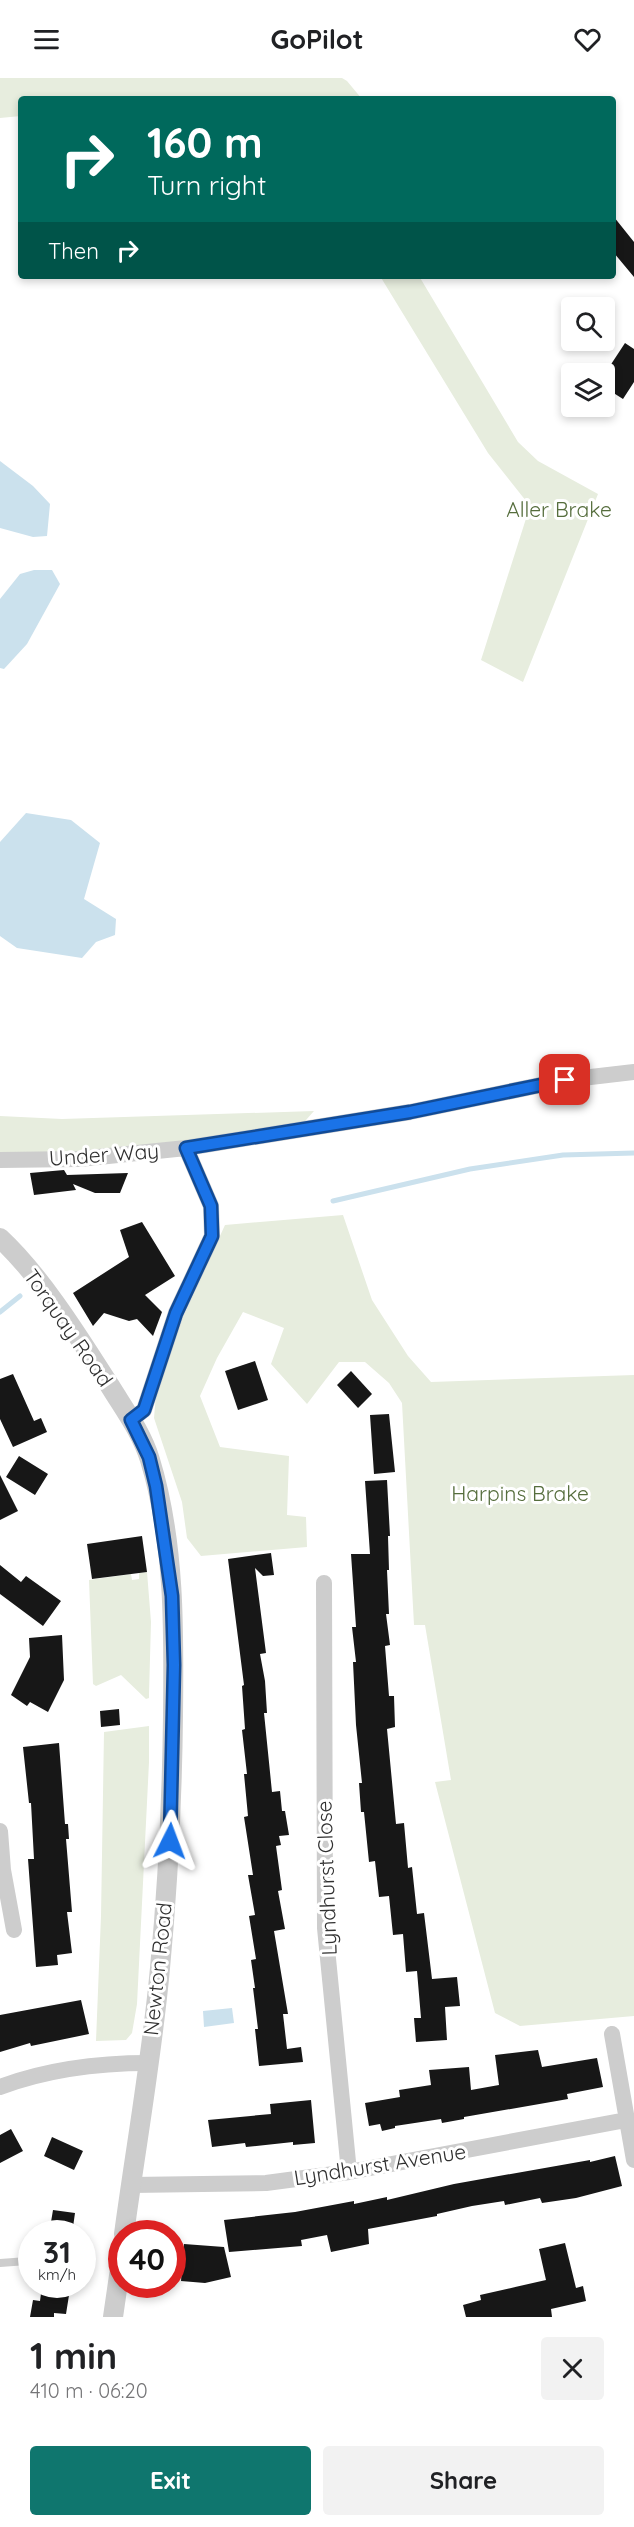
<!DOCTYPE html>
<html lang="en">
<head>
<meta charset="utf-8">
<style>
  :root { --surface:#fff; --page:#f2f2f2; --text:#202124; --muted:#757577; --accent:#0f766e }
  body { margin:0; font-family:Quicksand,sans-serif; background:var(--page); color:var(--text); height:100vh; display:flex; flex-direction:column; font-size:22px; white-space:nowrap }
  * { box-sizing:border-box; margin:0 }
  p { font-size:20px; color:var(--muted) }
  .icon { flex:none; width:33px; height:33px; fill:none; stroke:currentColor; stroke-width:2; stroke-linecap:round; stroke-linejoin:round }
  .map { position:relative; height:2239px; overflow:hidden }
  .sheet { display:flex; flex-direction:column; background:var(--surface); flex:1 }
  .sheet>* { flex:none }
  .top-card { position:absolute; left:18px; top:18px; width:598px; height:183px; border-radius:6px; box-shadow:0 3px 9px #0003; background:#00695c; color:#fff; overflow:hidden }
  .buttons { position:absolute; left:561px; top:219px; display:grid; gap:12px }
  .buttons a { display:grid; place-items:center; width:54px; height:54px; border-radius:6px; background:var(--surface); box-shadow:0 3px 9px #0003; font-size:30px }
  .speed { position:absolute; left:18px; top:2142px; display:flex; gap:12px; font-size:30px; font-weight:700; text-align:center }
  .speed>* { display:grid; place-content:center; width:78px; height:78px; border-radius:50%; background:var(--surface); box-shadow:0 3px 9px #0003; line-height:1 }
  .speed small { font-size:15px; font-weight:400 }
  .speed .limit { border:9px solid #d22; background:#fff; color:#111 }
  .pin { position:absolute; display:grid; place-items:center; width:51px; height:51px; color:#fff; margin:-26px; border-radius:12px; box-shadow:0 3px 9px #0006 }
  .me { position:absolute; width:66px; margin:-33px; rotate:3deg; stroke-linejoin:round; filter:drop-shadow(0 0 4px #0008) }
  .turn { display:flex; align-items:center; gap:21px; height:126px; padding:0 30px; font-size:27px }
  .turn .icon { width:78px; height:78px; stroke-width:2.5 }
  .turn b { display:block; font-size:42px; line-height:51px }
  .then { display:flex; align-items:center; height:57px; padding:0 30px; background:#0003; gap:12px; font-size:22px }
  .round { display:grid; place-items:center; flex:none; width:63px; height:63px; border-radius:6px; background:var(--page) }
  .headline { display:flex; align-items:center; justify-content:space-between; height:102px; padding:0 30px }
  h1 { font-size:36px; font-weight:700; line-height:45px }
  .button { display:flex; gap:12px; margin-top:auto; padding:12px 30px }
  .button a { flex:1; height:69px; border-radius:6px; background:var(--accent); color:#fff; font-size:24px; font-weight:700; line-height:69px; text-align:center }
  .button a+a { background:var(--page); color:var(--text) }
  header { display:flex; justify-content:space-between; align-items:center; height:78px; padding:0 30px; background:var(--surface); font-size:27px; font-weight:700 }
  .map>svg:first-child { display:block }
  .green { fill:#e7edde }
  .water { fill:#cbe1ed }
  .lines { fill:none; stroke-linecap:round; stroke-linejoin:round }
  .stream { stroke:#cbe1ed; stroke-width:5 }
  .building { fill:#171717 }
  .service { stroke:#cdcdcd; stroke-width:8 }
  .minor { stroke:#cdcdcd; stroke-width:16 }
  .tertiary { stroke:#cdcdcd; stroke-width:20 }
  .route-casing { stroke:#114b97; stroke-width:15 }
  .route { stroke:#1a73e8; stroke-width:10 }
  .labels { text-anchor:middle; stroke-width:6; stroke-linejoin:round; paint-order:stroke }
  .park-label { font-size:21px; fill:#556d3c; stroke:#fff }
  .street-label { font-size:21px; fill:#303030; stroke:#fff }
</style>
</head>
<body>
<header><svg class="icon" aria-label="menu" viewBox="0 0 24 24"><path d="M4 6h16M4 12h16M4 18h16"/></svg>GoPilot<svg class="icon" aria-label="heart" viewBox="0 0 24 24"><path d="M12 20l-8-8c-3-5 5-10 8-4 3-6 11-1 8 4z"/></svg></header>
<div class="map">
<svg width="634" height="2239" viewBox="0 0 634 2239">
  <rect width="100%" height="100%" fill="#fff"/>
  <!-- green -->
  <path class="green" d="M0,0H342L347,3L362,21H21V38L0,40Z
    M380,198H419L518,364L538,383L598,416L523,604L481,582L530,428L488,375Z
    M314,1033L298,1051L0,1082V1038L62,1041Z
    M343,1137L372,1222L408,1278L431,1304L634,1297V1938L520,1948L495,1935L435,1704L451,1702L425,1547H414L402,1325L389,1305L365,1284H339L307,1326L271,1286L284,1250L243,1234L217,1280L200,1318L220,1369L289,1378L287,1437L306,1439L307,1469L201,1478L187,1460L182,1424L154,1340L156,1316L183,1239L225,1147Z
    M147,1494L151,1544L149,1616V1620L146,1621L121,1597L96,1608L93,1606L89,1502L131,1496L132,1502L139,1501V1495Z
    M149,1648V1684L137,1926L132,1955L126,1962L96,1963L101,1838L104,1654Z"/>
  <!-- water -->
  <path class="water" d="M0,383L33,408L50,426L47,458L33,459L0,450Z
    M34,492H52L60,506L27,566L4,591L0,590V521L20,496Z
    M26,735L71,742L100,765L84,821L116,841L115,857L96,864L82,880L17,870L0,858V764Z
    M232,1930L234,1945L204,1949L203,1933Z"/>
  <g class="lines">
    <!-- stream -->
    <path class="stream" d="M333,1123L470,1091L563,1077L634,1075
      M0,1234L20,1218"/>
  </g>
  <!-- building -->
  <path class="building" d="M614,139L634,164V199L614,175Z
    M625,265L634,271V304L623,321L604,309V297Z
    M64,1092L67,1097L128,1095L120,1115H95L73,1106L76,1112L34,1117L30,1095Z
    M142,1144L175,1198L145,1217L162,1234L153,1258L137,1241L129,1243L104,1235L93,1248L73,1215L129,1179L120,1152Z
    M255,1283L268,1322L238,1332L225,1293Z
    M351,1293L372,1316L358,1330L337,1307Z
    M13,1296L34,1343L41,1340L47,1354L13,1369L0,1341V1301Z
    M389,1336L395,1394L374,1396L370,1337Z
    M19,1378L48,1396L35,1417L6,1399Z
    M0,1397L18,1433L0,1442Z
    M387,1402L390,1458H388L389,1492H387L389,1536H386L390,1567L385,1568L389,1618H394L395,1649L387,1651L396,1746L404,1745L408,1790L412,1789L417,1836L424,1835L432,1901L457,1899L460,1928L445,1929L447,1962L416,1964L414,1940H421L417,1893L406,1894L403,1856L393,1857L389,1818L379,1819L375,1783L369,1784L364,1734H361L359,1705H362L356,1647L353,1584H356L352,1549H356L351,1476H370L365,1403Z
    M142,1458L147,1494L92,1501L87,1466Z
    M271,1475L274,1497L263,1498L255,1490L266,1575L260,1576L265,1603L267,1635H264L272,1714L280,1713L282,1733H285L289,1757L279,1758L281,1767L276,1768L282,1812L278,1813L285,1851L274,1853L288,1936H283L287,1971L301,1969L303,1984L259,1988L255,1951H258L253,1910H255L251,1882L256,1881L249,1838L255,1837L248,1797H253L244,1739L248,1738L244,1696H247L242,1652L245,1651L242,1608L244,1607L228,1481Z
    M0,1487L21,1504L26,1498L61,1523L43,1548L0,1516Z
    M62,1557L64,1602L48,1634L30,1624L27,1628L11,1617L30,1579L29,1560Z
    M119,1631L120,1647L101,1649L100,1633Z
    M59,1665L65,1746H68L69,1761H66L72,1834H67L72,1875L57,1877L58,1887L36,1889L28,1781H34L31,1725H29L23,1669Z
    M81,1922L89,1956L31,1968L30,1965L0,1974V1937Z
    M538,1972L542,1989L597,1980L603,2009L567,2016L568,2021L464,2039V2041L442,2045L441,2041L395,2048V2050L382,2053L380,2046L369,2048L365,2025L400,2019L399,2012L431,2007L429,1992L469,1989L471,2012L499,2007L495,1977Z
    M311,2022L315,2065L293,2067V2064L246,2069L245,2065L212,2069L208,2042L271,2036L270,2026Z
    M11,2051L23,2073L0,2085V2057Z
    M52,2059L83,2073L74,2092L44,2078Z
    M615,2078L622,2108L576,2120L542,2125L540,2120L505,2127L504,2123L472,2128L437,2136V2138L368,2151L369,2166L331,2174L327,2157L301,2162L302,2168L229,2174L224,2142L295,2134L354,2123V2126L387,2119V2122L454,2106L590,2082V2084Z
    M53,2132L75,2135L72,2156H49Z
    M565,2165L576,2210L583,2208L586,2223L551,2231L552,2239H466L463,2227L481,2222L480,2217L546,2202L539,2171Z
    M184,2166L224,2169L231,2199L205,2205L181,2203Z
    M42,2208L70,2211L66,2236L54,2235V2239H30L33,2222L40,2223Z"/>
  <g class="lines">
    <!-- service -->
    <path class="service" d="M0,2185L27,2183"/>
    <!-- minor -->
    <path class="minor" d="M0,1082L79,1081L186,1070L410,1034L565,1002L634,994
      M131,1342L144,1332L176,1235L212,1158L211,1128L186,1070
      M324,1505L325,1850L349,2094
      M0,1753L3,1792L14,1852
      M612,1956L634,2082
      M0,2009C48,1991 99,1985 149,1985
      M131,2107L266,2105L349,2094L626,2042"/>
    <!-- tertiary -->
    <path class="tertiary" d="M0,1160C41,1198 80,1261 110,1308C124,1331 142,1355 150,1382C175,1464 174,1553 173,1638C172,1722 168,1806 160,1890C152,1979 136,2067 124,2156
      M113,2239L122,2177"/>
  </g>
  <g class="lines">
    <!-- route casing -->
    <g class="route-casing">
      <path id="route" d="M170,1763L174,1587L172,1518L156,1408L149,1379L131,1342L144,1332L176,1235L212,1158L211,1128L186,1070L410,1034L565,1002"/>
    </g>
    <!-- route -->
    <use href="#route" class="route"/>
  </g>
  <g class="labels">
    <!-- park labels -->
    <g class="park-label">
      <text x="559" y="439">Aller Brake</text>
      <text x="520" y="1423">Harpins Brake</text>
    </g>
    <!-- street labels -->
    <g class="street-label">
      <text transform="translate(104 1077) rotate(-4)" y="7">Under Way</text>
      <text transform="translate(68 1250) rotate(55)" y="7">Torquay Road</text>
      <text transform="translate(327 1800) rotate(-92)" y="7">Lyndhurst Close</text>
      <text transform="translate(158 1891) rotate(-84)" y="7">Newton Road</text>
      <text transform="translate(380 2087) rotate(-9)" y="7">Lyndhurst Avenue</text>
    </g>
  </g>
</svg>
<div class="buttons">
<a><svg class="icon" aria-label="search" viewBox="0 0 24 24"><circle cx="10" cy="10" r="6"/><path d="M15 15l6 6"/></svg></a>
<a><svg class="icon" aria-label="layers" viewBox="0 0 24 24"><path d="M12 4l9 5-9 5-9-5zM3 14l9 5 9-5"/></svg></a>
</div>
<div class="speed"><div>31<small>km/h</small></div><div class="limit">40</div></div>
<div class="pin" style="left:565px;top:1002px;background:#d93025"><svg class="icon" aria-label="arrive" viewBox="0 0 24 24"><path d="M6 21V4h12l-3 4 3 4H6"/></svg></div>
<svg class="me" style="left:170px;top:1763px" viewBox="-20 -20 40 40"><path d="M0-17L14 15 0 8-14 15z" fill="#1a73e8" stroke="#fff" stroke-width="4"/></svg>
<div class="top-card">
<div class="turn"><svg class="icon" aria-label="right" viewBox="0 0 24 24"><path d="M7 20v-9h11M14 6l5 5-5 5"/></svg><div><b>160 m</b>Turn right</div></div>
<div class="then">Then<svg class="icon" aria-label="right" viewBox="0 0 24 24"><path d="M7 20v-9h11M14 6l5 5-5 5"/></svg></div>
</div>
</div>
<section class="sheet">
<div class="headline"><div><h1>1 min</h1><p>410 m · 06:20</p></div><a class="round"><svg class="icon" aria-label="close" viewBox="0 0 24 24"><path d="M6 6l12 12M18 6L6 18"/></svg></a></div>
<div class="button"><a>Exit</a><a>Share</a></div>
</section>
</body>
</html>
